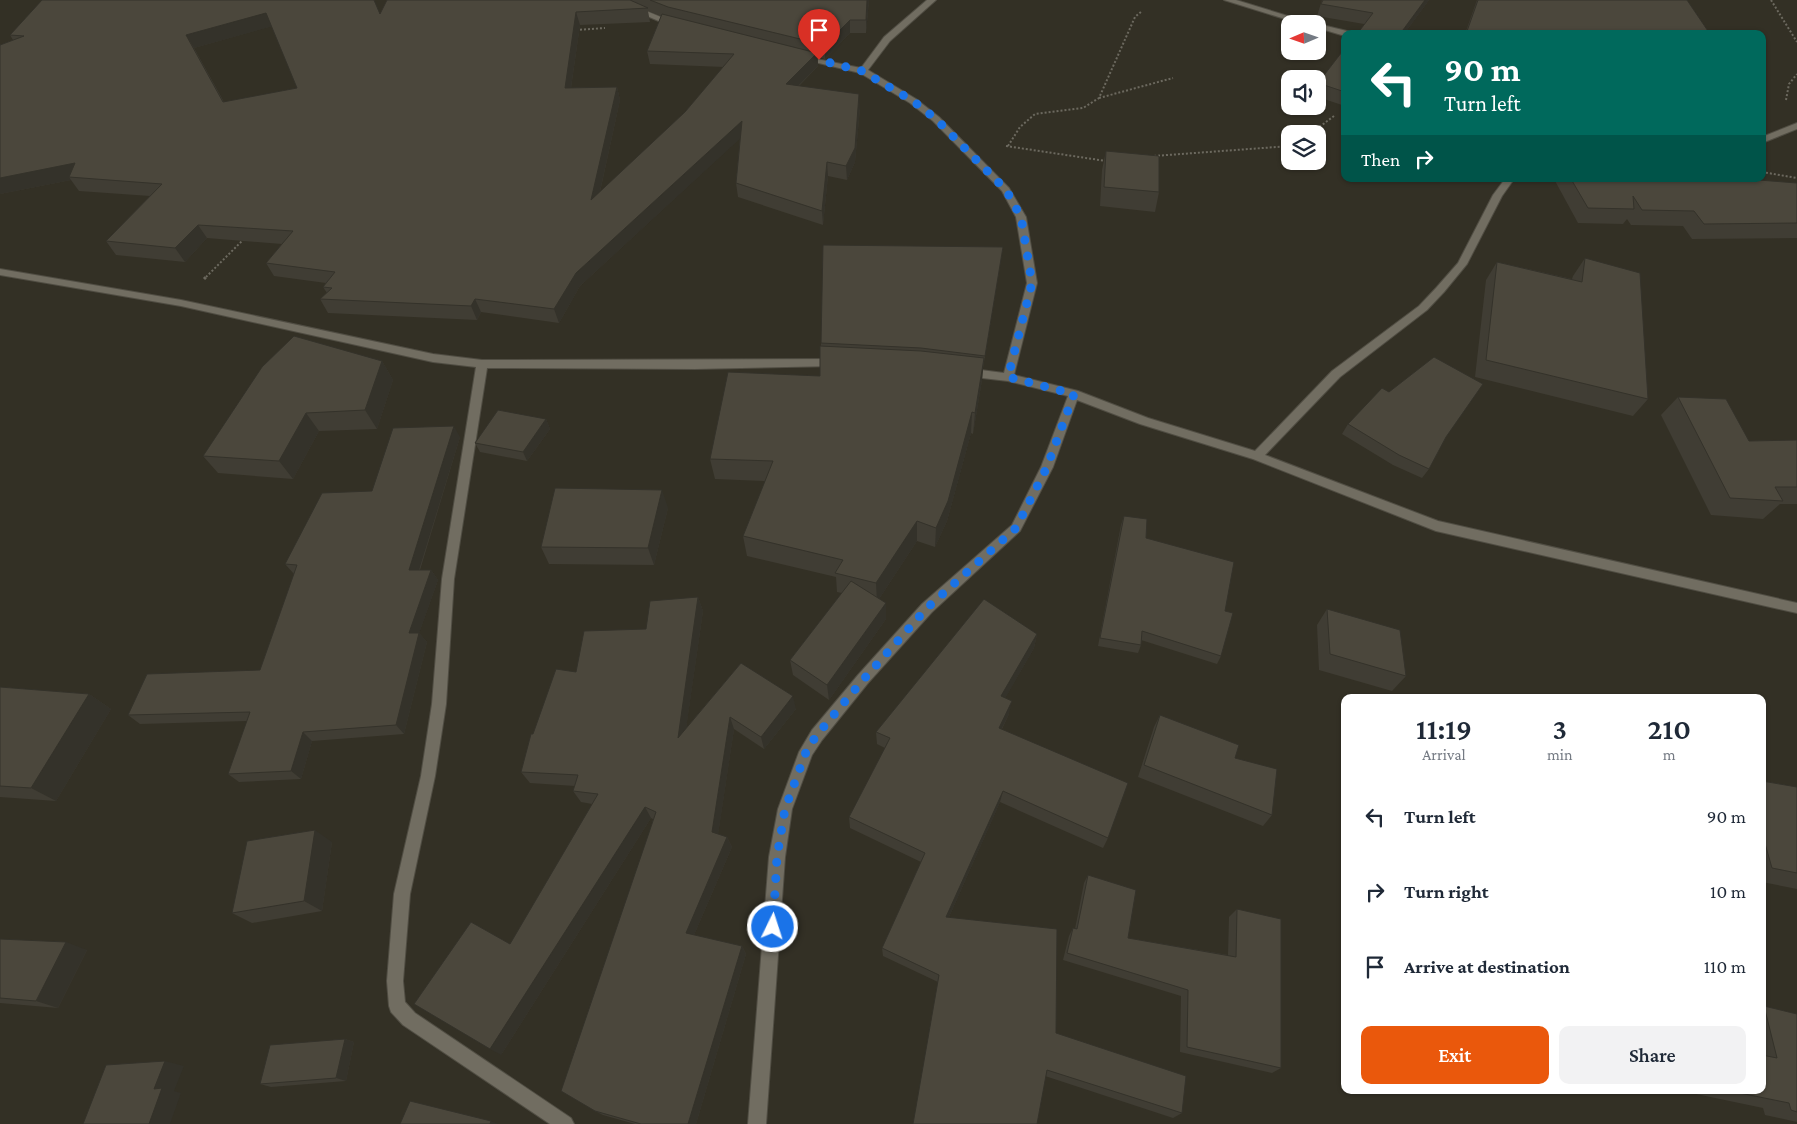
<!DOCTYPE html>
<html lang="en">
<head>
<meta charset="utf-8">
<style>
  :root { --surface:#fff; --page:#f2f2f3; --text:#1f2937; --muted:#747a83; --accent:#ea580c }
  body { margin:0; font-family:"Crimson Pro",serif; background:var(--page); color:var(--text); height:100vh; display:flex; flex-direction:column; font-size:19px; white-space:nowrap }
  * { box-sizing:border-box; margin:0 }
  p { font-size:16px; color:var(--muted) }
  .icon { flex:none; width:28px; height:28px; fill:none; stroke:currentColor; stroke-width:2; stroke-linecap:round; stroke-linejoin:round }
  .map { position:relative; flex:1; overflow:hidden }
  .side { position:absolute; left:1341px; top:694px; width:425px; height:400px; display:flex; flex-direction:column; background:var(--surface); border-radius:10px; box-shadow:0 1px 4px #0004 }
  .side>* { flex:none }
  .hud { position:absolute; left:1341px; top:30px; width:425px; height:152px; border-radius:10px; box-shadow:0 1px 4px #0004; background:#00695c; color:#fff; overflow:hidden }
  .needle { width:32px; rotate:268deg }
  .tools { position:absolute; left:1281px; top:15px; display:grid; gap:10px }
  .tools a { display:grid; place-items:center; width:45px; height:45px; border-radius:10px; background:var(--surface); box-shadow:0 1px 4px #0004; font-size:25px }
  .pin { position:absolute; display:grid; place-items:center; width:42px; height:42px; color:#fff; margin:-51px -21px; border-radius:50% 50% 50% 0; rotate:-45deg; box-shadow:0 0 5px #0007 }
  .pin .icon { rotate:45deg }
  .me { position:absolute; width:55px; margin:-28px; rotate:4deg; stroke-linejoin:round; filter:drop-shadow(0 0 4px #0008) }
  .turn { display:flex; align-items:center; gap:18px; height:105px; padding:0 20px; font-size:22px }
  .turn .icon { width:65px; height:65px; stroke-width:2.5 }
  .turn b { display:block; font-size:35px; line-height:42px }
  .then { display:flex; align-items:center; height:48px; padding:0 20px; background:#0003; gap:10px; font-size:19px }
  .eta { display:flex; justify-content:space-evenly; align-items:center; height:85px; text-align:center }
  .eta b { font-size:30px; font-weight:600; line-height:35px }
  .primary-button { display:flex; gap:10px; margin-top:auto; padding:10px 20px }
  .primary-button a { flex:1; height:58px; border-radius:10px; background:var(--accent); color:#fff; font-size:20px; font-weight:600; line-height:58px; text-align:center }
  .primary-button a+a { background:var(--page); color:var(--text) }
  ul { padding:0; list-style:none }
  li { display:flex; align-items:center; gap:15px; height:75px; padding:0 20px }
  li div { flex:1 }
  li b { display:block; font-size:19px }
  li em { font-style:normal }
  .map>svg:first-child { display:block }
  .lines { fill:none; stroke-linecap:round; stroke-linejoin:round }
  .street-casing { stroke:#504d43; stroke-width:2 }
  .path-far1 { stroke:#6c695f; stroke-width:2; stroke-dasharray:2 2; stroke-linecap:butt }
  .path { stroke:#6c695f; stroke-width:3; stroke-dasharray:2.5 2.5; stroke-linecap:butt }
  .street { fill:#716d61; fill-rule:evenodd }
  .wall { fill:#403d34; fill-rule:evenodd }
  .shaded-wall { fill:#34322a }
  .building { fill:#4b473c; stroke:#34322a; fill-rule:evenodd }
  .route { stroke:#1a73e8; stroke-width:9; stroke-dasharray:0 16.2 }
</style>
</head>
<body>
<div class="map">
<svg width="1797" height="1124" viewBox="0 0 1797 1124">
  <rect width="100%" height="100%" fill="#333025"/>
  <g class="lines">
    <!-- street casing -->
    <g class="street-casing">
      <path id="street" d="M609,0H620L680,25L673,27Z
        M927,0H936L890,41L868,70L916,99L939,117L1009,188L1026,217L1037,283L1014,375L1078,391L1148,418L1255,451L1332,371L1419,306L1436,288L1458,263L1493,195L1505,179H1514L1502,196L1467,264L1444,292L1427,310L1340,377L1265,455L1438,521L1797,603V613L1436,531L1253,459L1140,424L1077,400L1053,467L1020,531L932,612L868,683L822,740L812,755L792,809L785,857L766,1124H748L769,857L778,809L799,752L812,730L858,675L922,604L1012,525L1041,467L1068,396L1008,381L965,376L960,372L965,368L1004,373L1027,283L1016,217L1002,191L933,121L910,103L860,73L798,58L802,56L861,68L884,37Z
        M1224,0H1236L1314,24H1301Z
        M1318,24L1351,32L1352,34H1345V36L1318,28Z
        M1797,123V129L1762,143V137Z
        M0,269L181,300L433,354L482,360L840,359L841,362L836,366L695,369L487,368L454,579L446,704L435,776L410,894L403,981L405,1002L415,1013L571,1118L574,1124H550L403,1025L391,1012L389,1006L387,981L394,894L421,776L432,704L442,579L476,367L433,362L181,306L0,275Z"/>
    </g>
    <!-- path-far1 -->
    <path class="path-far1" d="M1771,0L1797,42
      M576,30L605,28
      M1099,98L1173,78
      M1786,100L1789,84L1797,74
      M1310,134L1334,116
      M1006,146L1106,161
      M1008,146L1020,127L1035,114L1083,108L1099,98L1135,17L1142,11
      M1154,156L1290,146
      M1762,172L1797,178
      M206,277L244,239"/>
    <!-- path -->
    <path class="path" d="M204,279L207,276"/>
    <!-- street -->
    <use href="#street" class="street"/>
  </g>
  <!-- wall -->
  <path class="wall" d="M387,0H869L866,33H850L825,59L818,57V66L799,86L860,108L855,162L847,180L828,176L823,225L738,197L736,183L740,138L580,286L559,323L481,312L477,320L328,313L320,299L327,293L323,287L326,283L274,276L266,263L282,244L207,238L185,262L116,255L106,241L150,196L79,191L71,180L0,194V45L13,40L10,35L380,14ZM648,11L661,16L647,51L650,64L724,67L685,112L600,192L620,100L617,87L571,88L580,25L650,22ZM272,26L297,88L224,102L194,48Z
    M1322,0H1429L1404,34L1364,24L1317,16Z
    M1477,0H1687L1710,34H1465Z
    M1345,48V106L1318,97V84Z
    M1106,151L1159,192L1155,212L1100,206L1102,170Z
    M1554,179H1746L1797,183V238L1692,239L1683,226L1631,225L1627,219L1623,224L1578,223Z
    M1003,247L1001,259L983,368L982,380L973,434L971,433L947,521L935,547L917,541L879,599L886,619L829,700L793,675L790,660L842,593L837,592L836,577L747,556L743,536L765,481L715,479L710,459L820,376L821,343Z
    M1585,258L1648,399L1633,416L1475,377L1486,280L1497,262L1572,279L1573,276Z
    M382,361L393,380L377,429L319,431L293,479L218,473L203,456Z
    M1678,397L1749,441L1797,440V504H1780L1763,519L1711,515L1661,415Z
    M546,419L550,429L527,461L480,452L475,443Z
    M1348,424L1445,439L1429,469L1422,478L1393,465L1342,434Z
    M460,437L420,570H431L438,580L419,633L427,642L404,734L312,741L301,779L239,782L228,774L247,721L140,724L128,715L260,670L294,574L285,564L372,491Z
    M668,508L654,565L549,564L541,547Z
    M1124,516L1146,538L1225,611L1221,656L1217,664L1141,640V645L1138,653L1098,646L1121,525Z
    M698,597L703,611L686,728L741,663L796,709L764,749L734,729L718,834L727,837L732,847L694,935L742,946L746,954L696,1124H635L603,1115L595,1111L653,819L651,818L501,1055L592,804L581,802L573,791L575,786L530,783L521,772L533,734L576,672Z
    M1327,609L1406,676L1392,691L1319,670L1317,625Z
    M1037,634L1034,648L1005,698L1009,714L1002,729L1108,838L1103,848L1000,802L949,917L1056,1033L1182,1113L1173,1118L1045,1076L938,982L883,956L882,948L921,862L850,828L849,817L885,748L877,744L876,732Z
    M0,687L89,694L111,709L56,801L0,797Z
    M1160,715L1235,758L1272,815L1263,826L1138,777L1154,727Z
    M1762,781L1797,787V889L1762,882Z
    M332,842L322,911L252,923L232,913Z
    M1088,875L1128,938L1228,955L1229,917L1237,909L1281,1068L1272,1073L1180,1052L1181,996L1063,960L1069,936L1073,928L1075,929L1084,883Z
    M0,939L87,950L58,1008L0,1003Z
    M1764,1006L1797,1014V1122L1765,1115L1763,1108L1677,1090H1762V1007Z
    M345,1039L354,1042L346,1081L271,1087L260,1084Z"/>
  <!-- shaded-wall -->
  <path class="shaded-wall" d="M867,0H869L866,33V20Z
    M1425,0H1429L1404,34H1400Z
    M576,12L580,25L569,101L565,88Z
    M266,13L273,26L194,48L186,35Z
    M850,20V33L825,59V45Z
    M817,53L818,66L787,97L786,84Z
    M617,87L620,100L595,214L591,200Z
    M859,94L860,108L855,162L847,180L846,166Z
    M742,121L744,135L580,286L559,323L554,309L576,273Z
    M827,162L828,176L823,225L822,211Z
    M75,163L69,177L71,180L0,194V178Z
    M198,225L207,238L185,262L175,248Z
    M475,299L481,312L477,320L471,306Z
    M984,358L982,380L973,434L975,413Z
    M382,361L393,380L377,429L365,410Z
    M972,412L971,433L947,521L935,547L936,528Z
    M306,413L319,431L293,479L279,461Z
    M546,419L550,429L527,461L523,452Z
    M454,426L460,437L416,580L409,570Z
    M662,490L668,508L654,565L648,548Z
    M917,521V541L877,602L876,583Z
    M431,570L438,580L416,642L409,633Z
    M698,597L703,611L683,750L678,738Z
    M886,603V619L829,700L827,685Z
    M419,633L427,642L404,734L396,725Z
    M1037,634L1034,648L999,709L1001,696Z
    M89,694L111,709L56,801L31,788Z
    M793,696L796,709L764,749L761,737Z
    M1012,701L1009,714L996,740L999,728Z
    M730,717L734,729L717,842L712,832Z
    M303,732L312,741L301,779L291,771Z
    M1003,791L1000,802L945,926L946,917Z
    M645,807L651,818L501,1055L490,1049Z
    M315,830L332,842L322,911L304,901Z
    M727,837L732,847L691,942L686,933Z
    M66,942L87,950L58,1008L36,1001Z
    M742,946L746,954L696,1124H688Z
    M345,1039L354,1042L346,1081L336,1078Z
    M165,1061L184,1066L174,1091L181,1093L170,1124H149L154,1089Z
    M491,1121L498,1124H490Z"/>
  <!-- building -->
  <path class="building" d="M42,0H374L380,14L387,0H630L648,8L576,12L565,88L617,87L591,200L685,112L734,54L647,51L662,14L817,53L786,84L859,94L855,148L846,166L827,162L822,211L736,183L742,121L576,273L554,309L475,299L471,306L320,299L332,288L323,287L335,272L266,263L293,231L198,225L175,248L106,241L162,184L69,177L75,163L0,178V45L24,36L10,35ZM266,13L297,88L223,102L186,35Z
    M650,0H867L866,20H850L825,45L668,7Z
    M1323,0H1425L1400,34H1357L1373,13L1321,4Z
    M1478,0H1687L1710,34H1466Z
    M1345,48V92L1318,83Z
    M1106,151L1159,156V192L1104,187Z
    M1571,179H1746L1797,183V223L1704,224L1694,211L1642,210L1633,196L1634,209L1588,208Z
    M823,245L1003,247L985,356L921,348L821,343Z
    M1585,258L1640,273L1648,399L1486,360L1497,262L1582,282Z
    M294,336L382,361L365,410L306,413L279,461L203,456L262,367Z
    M820,346L921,351L984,358L975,413L972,412L948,501L936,528L917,521L876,583L835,573L843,560L743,536L773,461L710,459L728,372L820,376Z
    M1434,357L1483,384L1446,437L1429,469L1399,455L1348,424L1382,388L1389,392Z
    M1678,397L1726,399L1749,441L1797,440V487H1775L1783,501L1730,498Z
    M498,410L546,419L523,452L475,443Z
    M454,426L409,570H431L409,633H419L396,725L303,732L291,771L228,774L250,712L128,715L147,674L260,670L297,565L285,564L322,493L372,491L393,428Z
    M555,488L662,490L648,548L541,547Z
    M1124,516L1147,519L1146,538L1234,562L1225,611L1233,613L1221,656L1142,631L1141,645L1100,638Z
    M851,581L886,603L827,685L790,660Z
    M698,597L678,738L741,663L793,696L761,737L730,717L712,832L727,837L686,933L742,946L688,1124H641L595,1111L561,1091L656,812L645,807L490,1049L414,1004L471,922L510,944L598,794L573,791L578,775L521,772L531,734H533L556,669L576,672L584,631L646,629L650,601Z
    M984,599L1037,634L1001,696L1012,701L999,728L1128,783L1108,838L1003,791L946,917L1057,929L1056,1033L1186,1076L1182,1113L1047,1070L1037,1124H913L939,975L882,948L925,853L849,817L890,738L876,732Z
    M1327,609L1400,630L1406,676L1330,654Z
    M0,687L89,694L31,788L0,786Z
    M1160,715L1239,745L1235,758L1277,769L1272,815L1144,765Z
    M1762,781L1797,787V873L1772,868L1762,833Z
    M315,830L304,901L232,913L247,841Z
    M1088,875L1136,890L1128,938L1236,957L1237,909L1281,919V1068L1187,1047L1188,990L1067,953L1073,928L1077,929Z
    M0,939L66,942L36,1001L0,998Z
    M1764,1006L1797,1014V1112L1791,1110L1789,1103L1725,1090H1762V1055L1777,1058Z
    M345,1039L336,1078L260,1084L270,1045Z
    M165,1061L154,1089L162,1088L149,1124H83L106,1065Z
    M410,1101L491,1121L490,1124H400Z"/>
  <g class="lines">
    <!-- route -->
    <path class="route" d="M773,927L777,857L785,809L806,752L816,736L863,680L927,608L1016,528L1047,467L1074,394L1008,377L1032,283L1021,217L1006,190L936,119L913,101L862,71L819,60"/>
  </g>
</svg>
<div class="tools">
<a><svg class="needle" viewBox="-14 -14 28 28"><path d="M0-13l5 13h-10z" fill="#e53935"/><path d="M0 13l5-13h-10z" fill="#747a83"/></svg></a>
<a><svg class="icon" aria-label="sound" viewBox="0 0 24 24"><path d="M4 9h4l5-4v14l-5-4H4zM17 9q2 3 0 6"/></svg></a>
<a><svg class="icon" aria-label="layers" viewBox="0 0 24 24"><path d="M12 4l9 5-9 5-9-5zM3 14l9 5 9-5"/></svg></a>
</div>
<div class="pin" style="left:819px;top:60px;background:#d93025"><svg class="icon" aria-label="arrive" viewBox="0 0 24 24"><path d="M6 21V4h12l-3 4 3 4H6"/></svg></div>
<svg class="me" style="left:773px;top:927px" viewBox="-20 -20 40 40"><circle r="17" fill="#1a73e8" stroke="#fff" stroke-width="3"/><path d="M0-11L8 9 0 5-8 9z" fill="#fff"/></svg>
<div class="hud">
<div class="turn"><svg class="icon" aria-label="left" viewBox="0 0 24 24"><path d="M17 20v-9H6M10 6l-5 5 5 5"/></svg><div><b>90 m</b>Turn left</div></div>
<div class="then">Then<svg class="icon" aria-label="right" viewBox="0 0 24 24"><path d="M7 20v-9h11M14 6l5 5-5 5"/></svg></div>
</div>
<section class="side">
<div class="eta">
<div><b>11:19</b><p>Arrival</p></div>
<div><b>3</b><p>min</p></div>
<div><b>210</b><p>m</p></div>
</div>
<ul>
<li><svg class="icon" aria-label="left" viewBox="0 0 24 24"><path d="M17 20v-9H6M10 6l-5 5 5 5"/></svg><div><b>Turn left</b></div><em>90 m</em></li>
<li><svg class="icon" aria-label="right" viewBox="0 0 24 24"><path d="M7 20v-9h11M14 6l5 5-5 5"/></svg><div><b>Turn right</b></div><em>10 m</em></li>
<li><svg class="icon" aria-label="arrive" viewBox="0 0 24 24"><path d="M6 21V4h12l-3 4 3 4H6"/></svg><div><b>Arrive at destination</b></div><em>110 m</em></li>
</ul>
<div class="primary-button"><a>Exit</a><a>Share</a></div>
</section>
</div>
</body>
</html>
